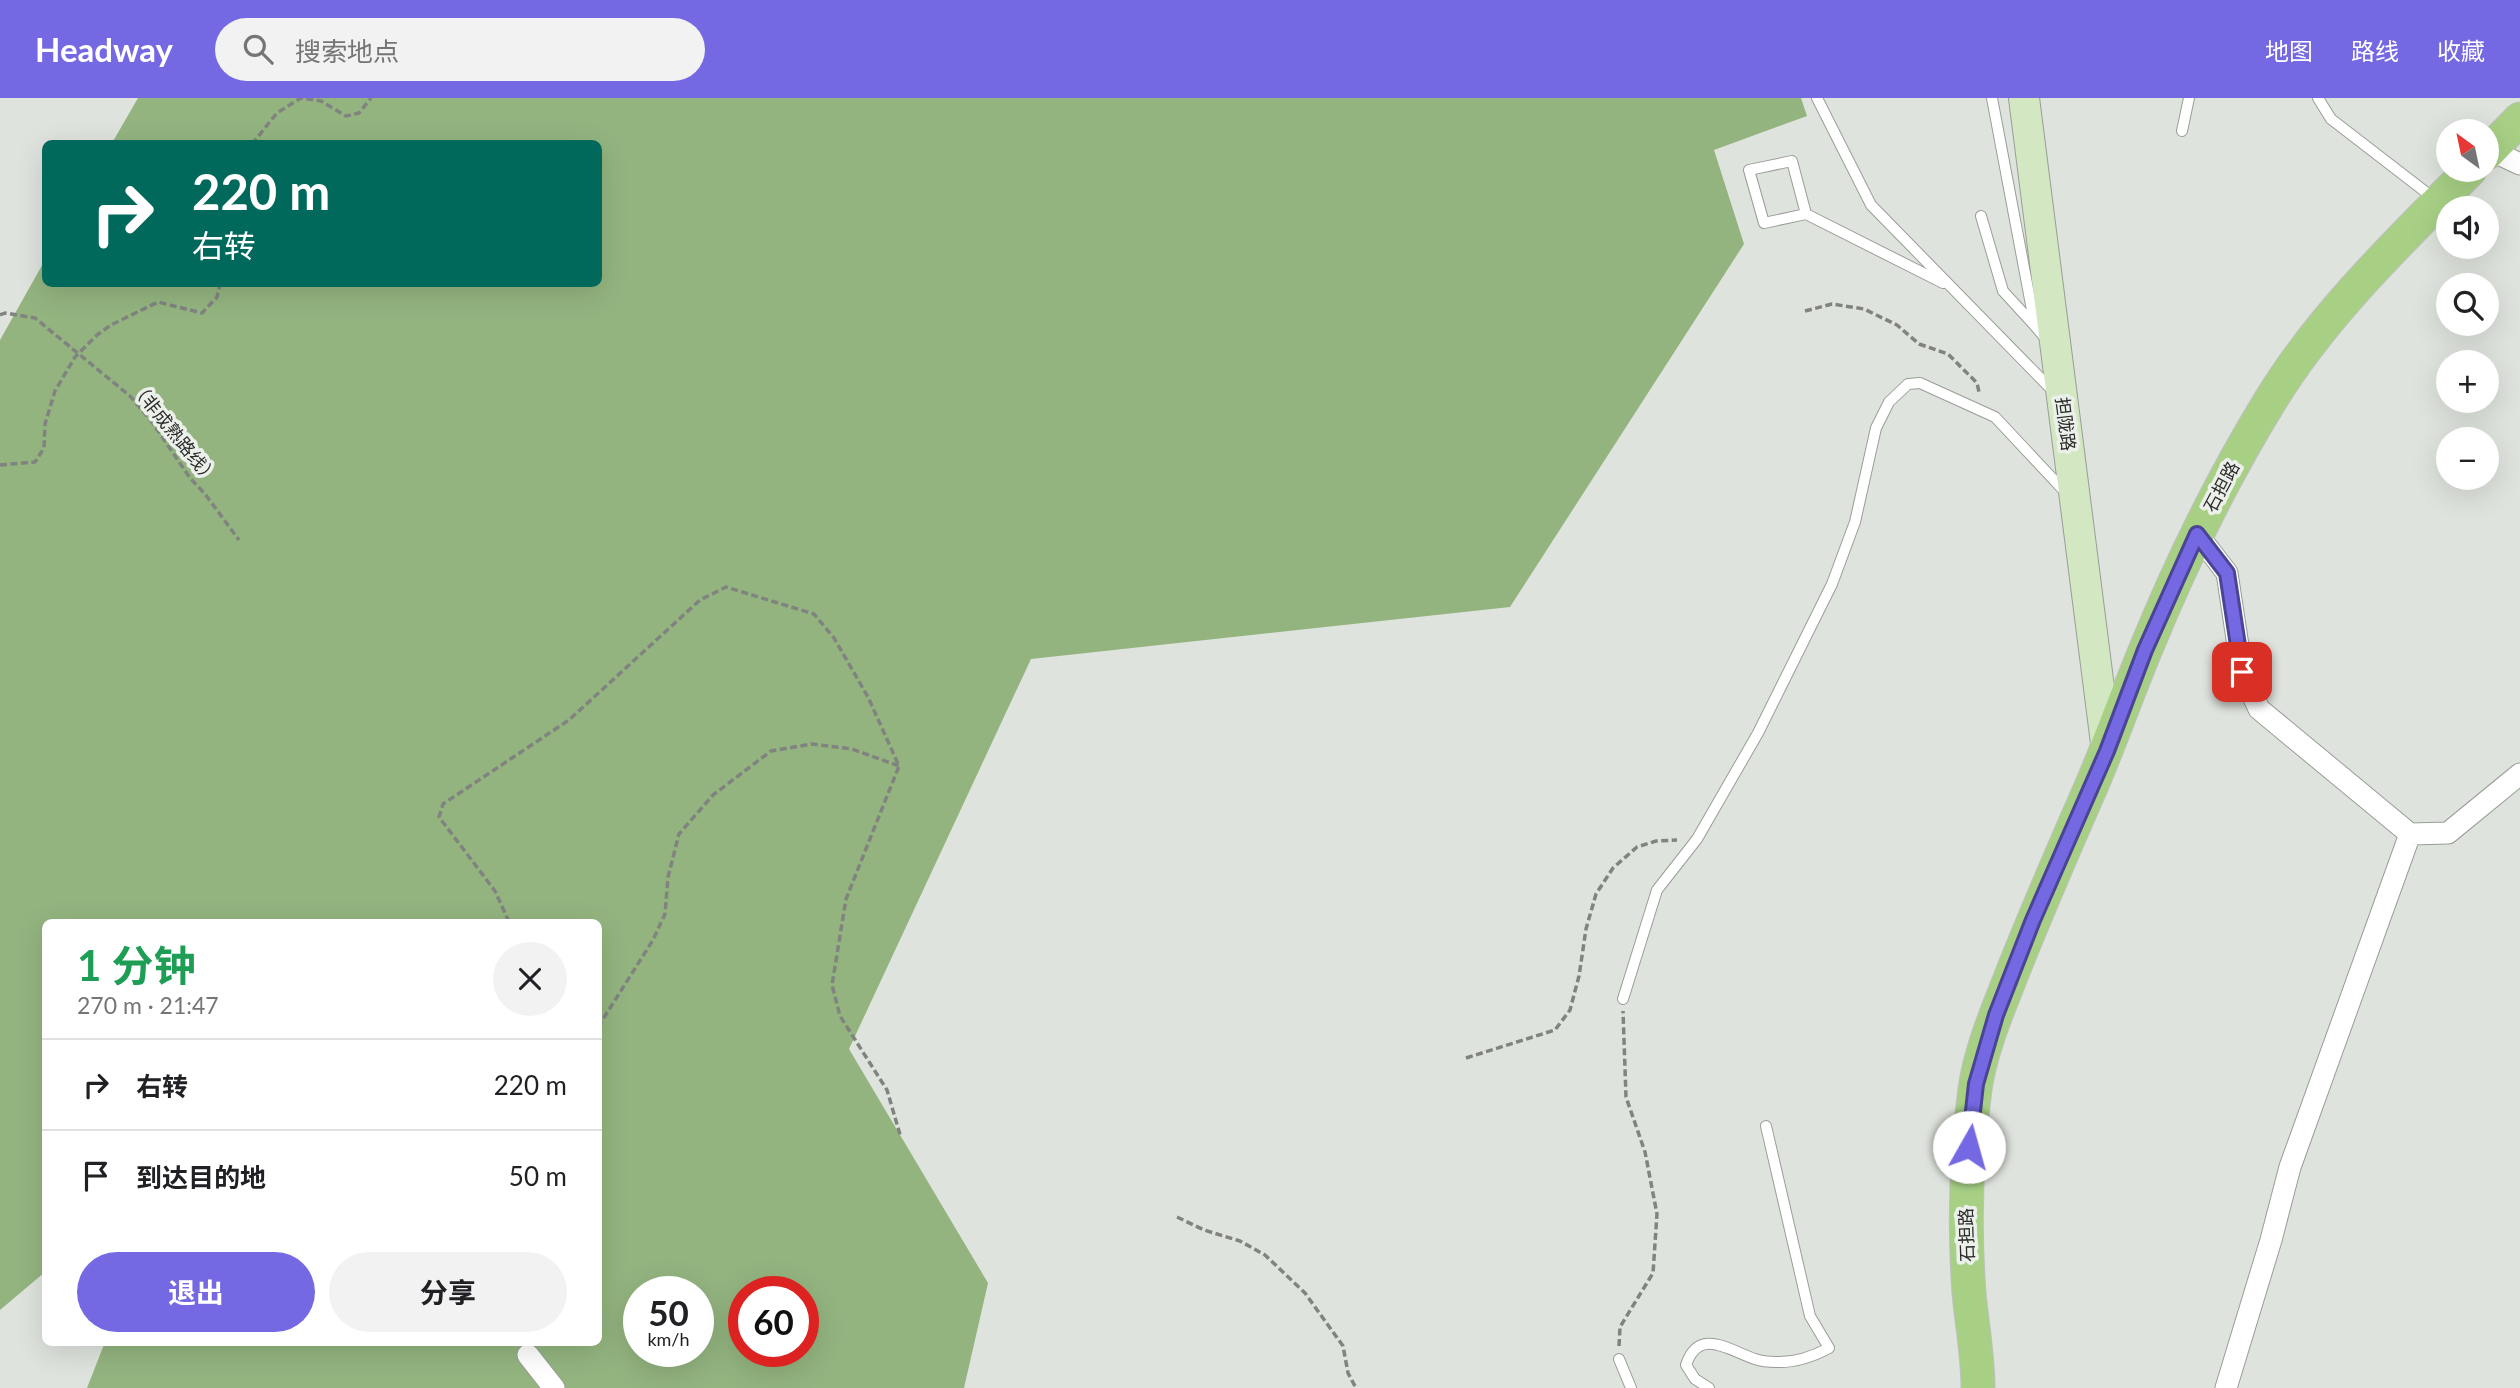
<!DOCTYPE html>
<html lang="zh">
<head>
<meta charset="utf-8">
<style>
  :root { --surface:#fff; --page:#f2f2f2; --text:#202124; --muted:#757577; --line:#e0e0e0; --accent:#7468e3 }
  body { margin:0; font-family:Lato,"Noto Sans SC",sans-serif; background:var(--page); color:var(--text); height:100vh; display:flex; flex-direction:column; font-size:26px; white-space:nowrap }
  * { box-sizing:border-box; margin:0 }
  p { font-size:23px; color:var(--muted) }
  .icon { flex:none; width:38px; height:38px; fill:none; stroke:currentColor; stroke-width:2; stroke-linecap:round; stroke-linejoin:round }
  .map { position:relative; flex:1; overflow:hidden }
  .drawer { position:absolute; left:42px; top:821px; width:560px; height:427px; display:flex; flex-direction:column; background:var(--surface); border-radius:10px; box-shadow:0 7px 28px #0002 }
  .drawer>* { flex:none }
  .hud { position:absolute; left:42px; top:42px; width:560px; height:147px; border-radius:10px; box-shadow:0 7px 28px #0002; background:#00695c; color:#fff; overflow:hidden }
  .needle { width:46px; rotate:327deg }
  .fabs { position:absolute; left:2436px; top:21px; display:grid; gap:14px }
  .fabs a { display:grid; place-items:center; width:63px; height:63px; border-radius:50%; background:var(--surface); box-shadow:0 7px 28px #0002; font-size:35px }
  .speed { position:absolute; left:623px; top:1178px; display:flex; gap:14px; font-size:35px; font-weight:700; text-align:center }
  .speed>* { display:grid; place-content:center; width:91px; height:91px; border-radius:50%; background:var(--surface); box-shadow:0 7px 28px #0002; line-height:1 }
  .speed small { font-size:18px; font-weight:400 }
  .speed .limit { border:10px solid #d22; background:#fff; color:#111 }
  .pin { position:absolute; display:grid; place-items:center; width:60px; height:60px; color:#fff; margin:-30px; border-radius:14px; box-shadow:0 4px 10px #0006 }
  .me { position:absolute; width:77px; margin:-38px; rotate:7deg; stroke-linejoin:round; filter:drop-shadow(0 0 5px #0008) }
  .turn { display:flex; align-items:center; gap:24px; height:147px; padding:0 35px; font-size:32px }
  .turn .icon { width:91px; height:91px; stroke-width:2.5 }
  .turn b { display:block; font-size:49px; line-height:60px }
  .round { display:grid; place-items:center; flex:none; width:74px; height:74px; border-radius:37px; background:var(--page) }
  .overview { display:flex; align-items:center; justify-content:space-between; height:119px; padding:0 35px }
  h1 { font-size:42px; font-weight:700; line-height:52px; color:#1e9e55 }
  .button { display:flex; gap:14px; margin-top:auto; padding:14px 35px }
  .button a { flex:1; height:80px; border-radius:42px; background:var(--accent); color:#fff; font-size:28px; font-weight:700; line-height:80px; text-align:center }
  .button a+a { background:var(--page); color:var(--text) }
  ul { padding:0; list-style:none }
  li { display:flex; align-items:center; gap:21px; height:91px; padding:0 35px; border-top:2px solid var(--line) }
  li div { flex:1 }
  li b { display:block; font-size:26px }
  li em { font-style:normal }
  header { display:flex; align-items:center; gap:42px; box-sizing:border-box; height:98px; padding:0 35px; background:var(--accent); color:#fff }
  header strong { font-size:33px }
  nav { display:flex; gap:38px; margin-inline-start:auto; font-size:24px }
  .search { width:490px; height:63px; background:var(--page); display:flex; align-items:center; gap:18px; box-sizing:border-box; padding:0 24px; border-radius:38px; color:var(--muted); font-size:26px }
  .map>svg:first-child { display:block }
  .forest { fill:#93b47f; fill-rule:evenodd }
  .lines { fill:none; stroke-linecap:round; stroke-linejoin:round }
  .lane-casing { stroke:#999d97; stroke-width:12 }
  .street-casing { stroke:#999d97; stroke-width:23 }
  .secondary-casing { stroke:#999d97; stroke-width:32 }
  .primary-casing { stroke:#bfc0bf; stroke-width:35 }
  .path { stroke:#80837f; stroke-width:3.5; stroke-dasharray:7 3.5; stroke-linecap:butt }
  .lane { stroke:#fff; stroke-width:10 }
  .street { stroke:#fff; stroke-width:21 }
  .secondary { stroke:#d3e7c2; stroke-width:30 }
  .primary { stroke:#a7d085; stroke-width:33 }
  .route-casing { stroke:#4b4494; stroke-width:18 }
  .route { stroke:#7468e3; stroke-width:12 }
  .labels { text-anchor:middle; stroke-width:7; stroke-linejoin:round; paint-order:stroke }
  .street-label { font-size:18px; fill:#2b2c2a; stroke:#ecf0ea }
</style>
</head>
<body>
<header>
<strong>Headway</strong>
<div class="search"><svg class="icon" aria-label="search" viewBox="0 0 24 24"><circle cx="10" cy="10" r="6"/><path d="M15 15l6 6"/></svg>搜索地点</div>
<nav><a>地图</a><a>路线</a><a>收藏</a></nav>
</header>
<div class="map">
<svg width="2520" height="1290" viewBox="0 0 2520 1290">
  <rect width="100%" height="100%" fill="#dfe3dd"/>
  <!-- forest -->
  <path class="forest" d="M138,0H1801L1807,18L1714,52L1744,146L1510,509L1031,561L849,951L988,1185L964,1290H87L105,1244H598V824H46L45,1174L0,1212V242L45,162L46,186H598V46L112,45ZM639,1194H698V1253H639ZM744,1194H803V1253H744Z"/>
  <g class="lines">
    <!-- lane casing -->
    <g class="lane-casing">
      <path id="lane" d="M1817,0L1871,107L2055,295
        M1992,0L2035,228L2047,242
        M2318,0L2331,21L2436,102
        M2182,33L2189,0
        M1806,116L1764,125L1749,72L1792,63L1806,116L1943,185
        M1981,118L2003,193L2035,228
        M1623,901L1657,792L1697,741L1758,635L1832,486L1855,424L1876,330L1889,304L1908,286L1920,285L1995,319L2068,397
        M1619,1261L1631,1290
        M1709,1290L1695,1281L1686,1267C1699,1228 1730,1253 1755,1261C1761,1263 1770,1264 1776,1264C1795,1265 1812,1259 1829,1250L1810,1218L1766,1028"/>
    </g>
    <!-- street casing -->
    <g class="street-casing">
      <path id="street" d="M2490,52L2520,66
        M2197,436L2227,475L2242,574L2259,611L2410,736L2448,735L2520,676
        M528,1257L554,1290
        M2226,1290L2271,1142L2290,1069L2410,736"/>
    </g>
    <!-- secondary casing -->
    <g class="secondary-casing">
      <path id="secondary" d="M2024,0L2107,653"/>
    </g>
    <!-- primary casing -->
    <g class="primary-casing">
      <path id="primary" d="M2487,55L2520,21
        M1978,1290C1978,1258 1972,1227 1969,1195C1964,1127 1966,1059 1975,991C1981,949 2000,907 2015,868C2038,811 2062,755 2087,698C2108,651 2125,601 2145,553C2180,467 2221,383 2270,303C2323,216 2399,144 2470,72"/>
    </g>
    <!-- path -->
    <path class="path" d="M252,46L277,15L301,0L321,3L346,18L359,15L371,0
      M1805,213L1832,206L1864,211L1897,227L1919,246L1948,256L1977,285L1979,294
      M0,217L5,215L35,220L130,298L152,324L190,380L205,396L239,442
      M0,367L35,364L44,350L45,326L55,293L75,259L97,237L111,227L158,204L202,215L217,199L220,186
      M509,824L495,793L439,719L443,706L569,622L700,502L726,489L814,516L834,540L868,599L899,668L846,801L832,887L840,918L887,992L901,1040
      M598,929L653,842L665,816L668,779L679,736L713,697L771,653L812,646L852,651L899,668
      M1466,960L1555,932L1570,912L1579,878L1586,831L1596,796L1613,770L1637,749L1656,743L1677,742
      M1177,1119L1204,1132L1240,1143L1265,1157L1305,1195L1343,1248L1348,1275L1356,1290
      M1619,1248L1620,1229L1653,1175L1657,1116L1645,1054L1626,999L1623,913"/>
    <!-- lane -->
    <use href="#lane" class="lane"/>
    <!-- street -->
    <use href="#street" class="street"/>
    <!-- secondary -->
    <use href="#secondary" class="secondary"/>
    <!-- primary -->
    <use href="#primary" class="primary"/>
  </g>
  <g class="lines">
    <!-- route casing -->
    <g class="route-casing">
      <path id="route" d="M1969,1049L1976,986L1996,917L2033,822L2107,653L2145,552L2197,436L2227,475L2242,574"/>
    </g>
    <!-- route -->
    <use href="#route" class="route"/>
  </g>
  <g class="labels">
    <!-- street labels -->
    <g class="street-label">
      <text transform="translate(2065 326) rotate(83)" y="6">担陇路</text>
      <text transform="translate(174 335) rotate(51)" y="6">（非成熟路线）</text>
      <text transform="translate(2222 389) rotate(-62)" y="6">石担路</text>
      <text transform="translate(1967 1137) rotate(-92)" y="6">石担路</text>
    </g>
  </g>
</svg>
<div class="fabs">
<a><svg class="needle" viewBox="-14 -14 28 28"><path d="M0-13l5 13h-10z" fill="#e53935"/><path d="M0 13l5-13h-10z" fill="#757577"/></svg></a>
<a><svg class="icon" aria-label="sound" viewBox="0 0 24 24"><path d="M4 9h4l5-4v14l-5-4H4zM17 9q2 3 0 6"/></svg></a>
<a><svg class="icon" aria-label="search" viewBox="0 0 24 24"><circle cx="10" cy="10" r="6"/><path d="M15 15l6 6"/></svg></a>
<a>+</a>
<a>−</a>
</div>
<div class="speed"><div>50<small>km/h</small></div><div class="limit">60</div></div>
<div class="pin" style="left:2242px;top:574px;background:#d93025"><svg class="icon" aria-label="arrive" viewBox="0 0 24 24"><path d="M6 21V4h12l-3 4 3 4H6"/></svg></div>
<svg class="me" style="left:1969px;top:1049px" viewBox="-20 -20 40 40"><circle r="19" fill="#fff"/><path d="M0-13L10 11 0 6-10 11z" fill="#7468e3"/></svg>
<div class="hud">
<div class="turn"><svg class="icon" aria-label="right" viewBox="0 0 24 24"><path d="M7 20v-9h11M14 6l5 5-5 5"/></svg><div><b>220 m</b>右转</div></div>
</div>
<section class="drawer">
<div class="overview"><div><h1>1 分钟</h1><p>270 m · 21:47</p></div><a class="round"><svg class="icon" aria-label="close" viewBox="0 0 24 24"><path d="M6 6l12 12M18 6L6 18"/></svg></a></div>
<ul>
<li><svg class="icon" aria-label="right" viewBox="0 0 24 24"><path d="M7 20v-9h11M14 6l5 5-5 5"/></svg><div><b>右转</b></div><em>220 m</em></li>
<li><svg class="icon" aria-label="arrive" viewBox="0 0 24 24"><path d="M6 21V4h12l-3 4 3 4H6"/></svg><div><b>到达目的地</b></div><em>50 m</em></li>
</ul>
<div class="button"><a>退出</a><a>分享</a></div>
</section>
</div>
</body>
</html>
